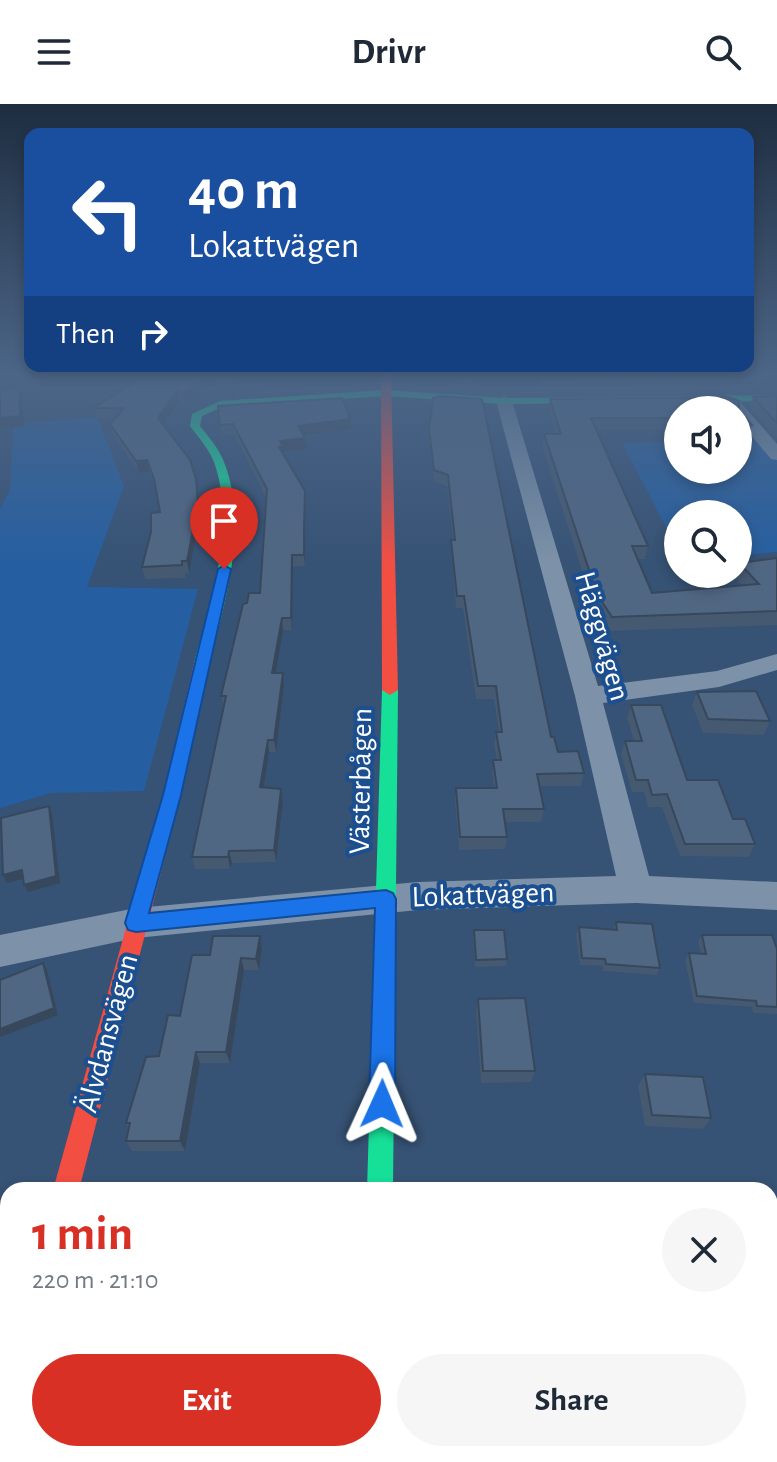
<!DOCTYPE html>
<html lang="en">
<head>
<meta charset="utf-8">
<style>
  :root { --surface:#fff; --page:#f6f6f7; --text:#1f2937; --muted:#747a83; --accent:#d93025 }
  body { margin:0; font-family:"Alegreya Sans",sans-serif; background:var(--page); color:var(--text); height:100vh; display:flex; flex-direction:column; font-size:30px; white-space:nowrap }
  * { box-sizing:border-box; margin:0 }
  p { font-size:26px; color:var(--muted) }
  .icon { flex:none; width:44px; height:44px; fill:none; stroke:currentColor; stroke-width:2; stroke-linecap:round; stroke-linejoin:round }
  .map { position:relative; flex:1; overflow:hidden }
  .sheet { position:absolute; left:0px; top:1078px; width:778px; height:280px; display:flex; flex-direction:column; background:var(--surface); border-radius:24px 24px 0 0; box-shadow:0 4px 12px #0003 }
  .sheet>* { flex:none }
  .banner { position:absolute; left:24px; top:24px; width:730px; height:244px; border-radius:16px; box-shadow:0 4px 12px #0003; background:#1a4fa0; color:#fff; overflow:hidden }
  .controls { position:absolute; left:664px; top:292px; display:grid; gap:16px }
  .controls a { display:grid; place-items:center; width:88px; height:88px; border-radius:50%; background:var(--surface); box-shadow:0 4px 12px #0003; font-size:40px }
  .pin { position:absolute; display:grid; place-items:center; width:68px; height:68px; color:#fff; margin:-82px -34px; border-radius:50% 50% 50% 0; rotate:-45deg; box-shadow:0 0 8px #0007 }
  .pin .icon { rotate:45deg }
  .me { position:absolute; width:88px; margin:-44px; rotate:1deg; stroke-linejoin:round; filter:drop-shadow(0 0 6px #0008) }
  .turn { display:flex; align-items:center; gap:28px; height:168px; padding:0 32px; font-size:36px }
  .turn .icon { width:104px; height:104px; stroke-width:2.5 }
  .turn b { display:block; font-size:56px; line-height:68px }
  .then { display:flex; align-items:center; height:76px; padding:0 32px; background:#0003; gap:16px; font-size:30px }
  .round { display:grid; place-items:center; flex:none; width:84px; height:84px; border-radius:42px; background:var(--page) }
  .overview { display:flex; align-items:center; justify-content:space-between; height:136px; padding:0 32px }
  h1 { font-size:48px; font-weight:700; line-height:60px; color:var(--accent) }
  .cta { display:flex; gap:16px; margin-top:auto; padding:16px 32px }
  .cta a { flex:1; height:92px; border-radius:48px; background:var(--accent); color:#fff; font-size:32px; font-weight:700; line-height:92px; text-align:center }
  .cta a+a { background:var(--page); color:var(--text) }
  header { display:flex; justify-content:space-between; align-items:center; height:104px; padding:0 32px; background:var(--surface); font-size:36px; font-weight:700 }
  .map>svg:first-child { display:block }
  .green { fill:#265fa1 }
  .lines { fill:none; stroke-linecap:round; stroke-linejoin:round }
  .street { fill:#7d92a8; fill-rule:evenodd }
  .fast { fill:#16e098; fill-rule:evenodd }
  .jam { fill:#f24e42; fill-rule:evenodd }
  .wall { fill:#455971 }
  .shaded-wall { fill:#38485c }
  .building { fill:#506783; stroke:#38485c; stroke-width:2 }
  .route { fill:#1a73e8; stroke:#114b97; stroke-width:2 }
  .labels { text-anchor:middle; stroke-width:8; stroke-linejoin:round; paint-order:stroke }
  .street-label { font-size:30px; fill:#fff; stroke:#1b4f8f }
</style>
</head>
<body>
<header><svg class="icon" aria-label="menu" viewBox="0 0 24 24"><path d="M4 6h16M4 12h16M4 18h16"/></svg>Drivr<svg class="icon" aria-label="search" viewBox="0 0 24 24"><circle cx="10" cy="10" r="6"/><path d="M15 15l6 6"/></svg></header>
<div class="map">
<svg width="777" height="1358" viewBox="0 0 777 1358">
  <rect width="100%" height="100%" fill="#365274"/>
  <!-- green -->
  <path class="green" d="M97,313L124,382L87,483L198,485L144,687L51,689L0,704V405L10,386L14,320Z
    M762,337L777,355V448L738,452V410H678V446L622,339L678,338V366H738V338Z"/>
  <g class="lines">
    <!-- street -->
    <path class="street" d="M729,290L735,292L777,340V356L771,355L738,316V306H730L721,295Z
      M504,292L512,297L598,582L717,567L777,550V566L719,583L603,599L649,772L777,778V806L636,799L418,806L136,834L0,863V831L136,804L418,778L616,772L575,592L496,297Z
      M8,1283V1350H22L17,1358H0V1286Z"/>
    <!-- fast -->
    <path class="fast" d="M386,286L504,294L777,291V297L504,300L386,292L222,303L202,312L200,322C209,333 219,345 224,358C249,422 225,496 210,559L207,562H197L194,559C211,496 237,423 214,358C209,345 198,333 190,322L192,310L220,297Z
      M390,581L398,586L393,1086H367L382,586Z"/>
    <!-- jam -->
    <path class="jam" d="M381,269H391L398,586L390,591L382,586Z
      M202,554L210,559L181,691L79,1086H53L163,691L194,559Z
      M358,1350H390V1358H358Z"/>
  </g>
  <!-- wall -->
  <path class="wall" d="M676,269H752L761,278L760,284L542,287L538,276V270H676Z
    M209,271L210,282L186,299L179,298L163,321L196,375L198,387L200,411L189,469H185V474L145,475L142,463L160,408L156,384L149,367L139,369L113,331L110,320L115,315L97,314L94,304Z
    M451,278L477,279L476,285L451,283Z
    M777,292V335L750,304L753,293Z
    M550,295L739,306L752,321L748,333H738V306H678V326H597L648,442L645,455H638L652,489L742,481L734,472L735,470H738L739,459L777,454V521L608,527L594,504L542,342L544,330H555L549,307Z
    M218,302L351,325L304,332L306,345L283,348L305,398V462L293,463L292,526H283L276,569L284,581L276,648H269L264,684L281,685L283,697L276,758L232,759L230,765H195L192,753L224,604L221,592L247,499L260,489L266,393L234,330L222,331Z
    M429,325L558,648L584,669L581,682H539L544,705L541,718H505L507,733L505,745L459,746L455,697L456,684H494L492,669L493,656H497L494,641L496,628H499L494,595H476L463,504H456L451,448V436H453L447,382L434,377L429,336Z
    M697,588L770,617L764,631L703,629L692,601Z
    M631,601L687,676L733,715L755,740L749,753L680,752L662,703H648L644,688H632L621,650L625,637H634L627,614Z
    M616,818L660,864L657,871L603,867V862L580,861L576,831L579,823L613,825Z
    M474,826L507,855L506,862L475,863L473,834Z
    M702,831L777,845V910L753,909L752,903L694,899L685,856L689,849L701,850L698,838Z
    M260,832L262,844L259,866H244L230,959H200L185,1047H132L126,1037L129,1025L126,1019L210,851Z
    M478,895L535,967L531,978L481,979L476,907Z
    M645,970L711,1014L703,1025L645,1022L638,982Z
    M664,1350H770L777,1358H665Z"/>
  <!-- shaded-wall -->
  <path class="shaded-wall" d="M209,271L210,282L186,299L184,289Z
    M318,271L319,282L218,291L216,280Z
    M19,284L22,294L24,322L0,325V314Z
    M177,287L179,298L160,325L158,314Z
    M350,315L351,325L299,332L298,322Z
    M305,334L306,345L283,348L284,353L279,343L280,337Z
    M147,356L149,367L139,369L136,357Z
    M196,375L200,411L189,469L187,457Z
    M305,387V462L304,451Z
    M292,451L293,463L292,526L291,514Z
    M282,514L283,526L274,581L272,569Z
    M283,569L284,581L276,648L274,636Z
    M268,636L269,648L262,696L260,683Z
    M281,685L283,697L276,758L274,746Z
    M49,702L52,710L60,779L28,788L24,781Z
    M229,747L232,759L230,765L228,753Z
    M22,766L26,774L7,779L3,771Z
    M260,832L262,844L259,866L256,855Z
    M241,854L244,866L230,959L226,948Z
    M43,859L47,866L58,911L0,933V925Z
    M196,948L200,959L185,1047L180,1037Z
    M175,1350H183L182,1358H174Z"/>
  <!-- building -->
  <path class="building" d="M148,269H205L209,271L184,289L177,287L158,314L190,356L196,375L198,399L187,457H182V461L142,463L151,428V409L160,408L154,375L147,356L136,357L110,320L124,304H94Z
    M215,269H318V271L216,280Z
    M455,269H474L477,279L451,278Z
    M677,269H752L761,278L542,281L538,270L678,271Z
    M19,284L20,312L0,314V286Z
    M441,292L482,295L551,633H554L558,648L578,647L584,669L537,670L544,705H503L507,733H460L456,684H497L493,656H501L496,628H502L496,582H478L464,492H457L451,436H455L448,371L434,366L429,325L433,294Z
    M777,292V319L753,293Z
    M728,293L739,297V306L752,321H738V306H678V314H591L648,442H632L652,489L759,480L739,459L777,454V507L612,513L597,490L544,330H561L550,295Z
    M342,294L350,315L298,322L305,334L280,337L283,343H279L305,387L304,424V451H292L291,514H282L272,569H283L274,636H268L260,683L281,685L274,746L229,747L228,753H192L226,592H221L243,500L247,499L249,489H260L267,385L233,320L220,321L218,302Z
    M756,587L770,617L708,615L697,588Z
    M631,601H661L687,676H718L733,715H745L755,740H685L667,690L652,691L648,676H636L625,637H642Z
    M49,702L56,772L24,781L22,766L3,771L1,714Z
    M616,818L652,820L660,864L606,860L605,855L582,854L579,823L617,826Z
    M474,826H504L507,855L476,856Z
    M702,831H772L777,845V903L757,902L756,897L697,892L689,849L706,850Z
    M213,832H260L256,855L241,854L226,948H196L180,1037H126L130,1019H126L146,953L159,952L168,911L180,912L192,851H210Z
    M43,859L54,904L0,925V876Z
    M525,894L535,967H483L478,895Z
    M645,970L703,973L711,1014L652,1011Z
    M117,1081H220V1086H116Z
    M770,1291H776L777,1296V1358H680L679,1350H770Z
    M48,1350H175L174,1358H46Z"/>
  <!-- sky -->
  <linearGradient id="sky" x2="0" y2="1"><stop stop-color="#1e2d40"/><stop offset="0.59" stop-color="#4c6688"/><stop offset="1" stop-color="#4c6688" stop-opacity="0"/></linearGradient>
  <rect width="777" height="459" fill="url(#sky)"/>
  <!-- route -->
  <path class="route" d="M224,461L231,465L181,691L149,809L386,786L393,789L396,795L395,1000L391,1009L382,1013L373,1009L369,1000L375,804L136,828L128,826L125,819L163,691L218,465Z"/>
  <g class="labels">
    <!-- street labels -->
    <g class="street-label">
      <text transform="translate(603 532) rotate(74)" y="10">Häggvägen</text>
      <text transform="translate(360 677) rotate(-89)" y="10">Västerbågen</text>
      <text transform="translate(483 790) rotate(-2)" y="10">Lokattvägen</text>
      <text transform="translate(107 929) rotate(-75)" y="10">Älvdansvägen</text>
    </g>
  </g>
</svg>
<div class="controls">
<a><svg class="icon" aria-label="sound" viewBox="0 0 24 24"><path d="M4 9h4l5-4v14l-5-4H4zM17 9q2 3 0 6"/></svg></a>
<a><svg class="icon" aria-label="search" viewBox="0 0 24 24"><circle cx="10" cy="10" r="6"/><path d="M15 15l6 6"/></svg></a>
</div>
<div class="pin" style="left:224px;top:465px;background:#d93025"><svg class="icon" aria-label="arrive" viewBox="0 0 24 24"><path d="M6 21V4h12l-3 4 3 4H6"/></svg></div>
<svg class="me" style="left:382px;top:1000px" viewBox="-20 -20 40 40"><path d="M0-17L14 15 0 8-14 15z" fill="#1a73e8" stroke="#fff" stroke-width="4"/></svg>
<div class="banner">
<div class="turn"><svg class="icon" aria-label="left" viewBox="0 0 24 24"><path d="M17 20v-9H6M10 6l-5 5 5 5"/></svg><div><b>40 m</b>Lokattvägen</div></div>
<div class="then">Then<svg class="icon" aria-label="right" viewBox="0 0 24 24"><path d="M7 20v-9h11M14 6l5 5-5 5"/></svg></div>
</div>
<section class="sheet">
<div class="overview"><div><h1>1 min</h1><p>220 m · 21:10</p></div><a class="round"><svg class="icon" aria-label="close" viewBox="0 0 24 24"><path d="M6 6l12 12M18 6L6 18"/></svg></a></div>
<div class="cta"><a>Exit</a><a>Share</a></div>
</section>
</div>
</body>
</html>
